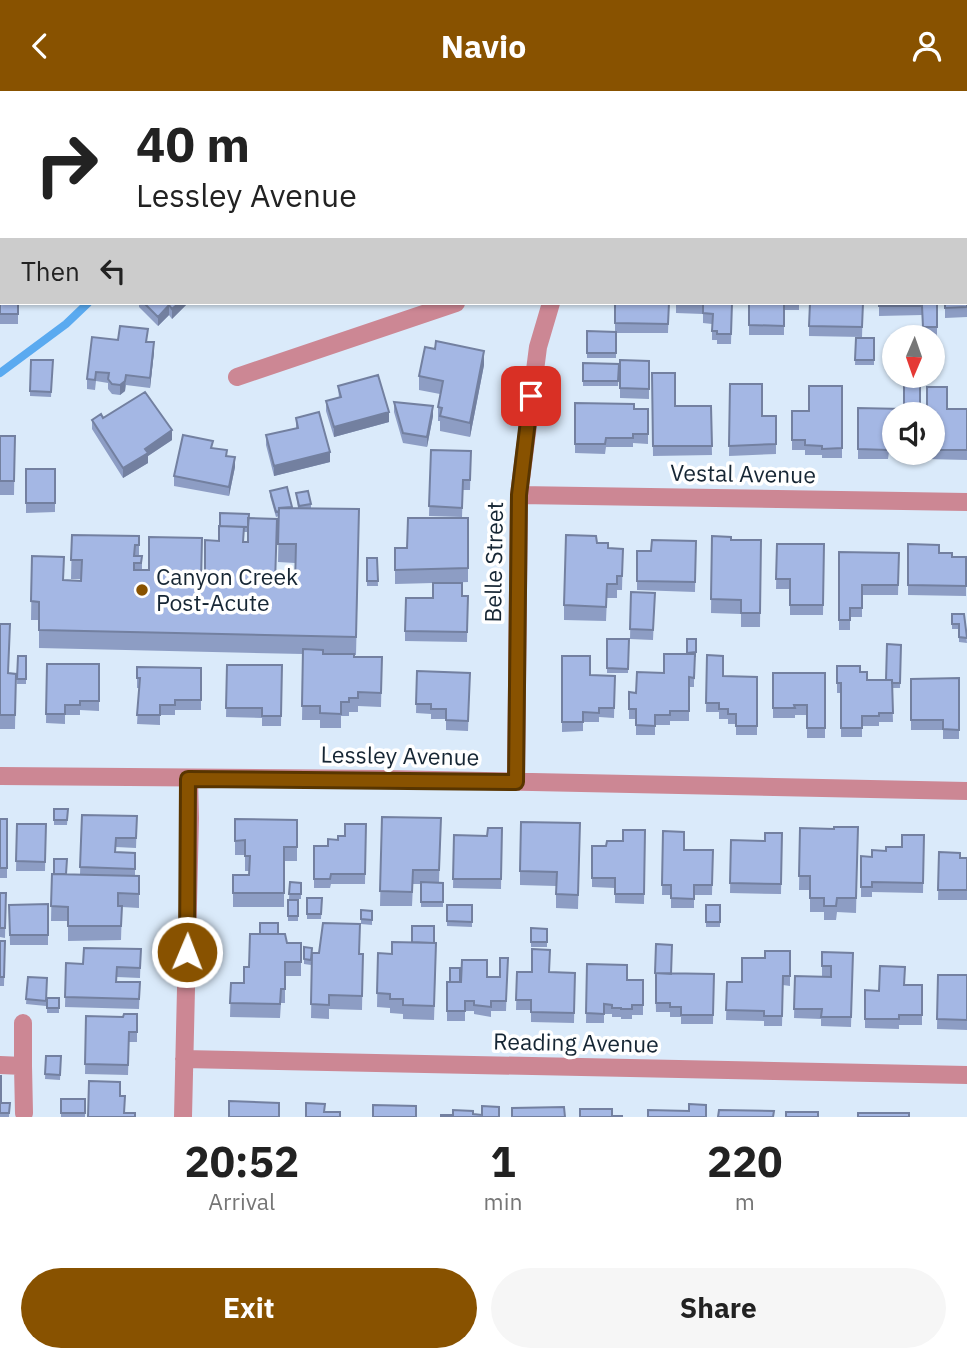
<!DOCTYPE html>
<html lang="en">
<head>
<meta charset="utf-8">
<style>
  :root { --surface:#fff; --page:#f6f6f6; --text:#222; --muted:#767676; --accent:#885200 }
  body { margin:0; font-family:"IBM Plex Sans",sans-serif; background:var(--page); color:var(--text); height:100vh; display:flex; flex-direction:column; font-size:26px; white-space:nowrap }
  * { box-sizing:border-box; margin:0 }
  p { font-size:23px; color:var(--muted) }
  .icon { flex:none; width:38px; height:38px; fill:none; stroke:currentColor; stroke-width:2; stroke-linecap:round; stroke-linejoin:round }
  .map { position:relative; height:1026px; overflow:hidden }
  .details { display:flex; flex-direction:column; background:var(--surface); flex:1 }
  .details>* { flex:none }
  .guide { position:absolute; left:0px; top:0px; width:968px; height:214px; box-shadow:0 2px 5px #0004; background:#fff; color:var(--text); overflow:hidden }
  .needle { width:46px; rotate:182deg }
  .tools { position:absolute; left:882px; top:234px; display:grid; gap:14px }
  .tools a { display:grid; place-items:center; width:63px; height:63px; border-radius:50%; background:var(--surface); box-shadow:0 2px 5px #0004; font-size:35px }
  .pin { position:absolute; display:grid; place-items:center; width:60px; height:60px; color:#fff; margin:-30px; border-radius:14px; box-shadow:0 4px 10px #0006 }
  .me { position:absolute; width:77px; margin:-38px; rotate:1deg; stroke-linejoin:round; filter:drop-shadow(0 0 5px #0008) }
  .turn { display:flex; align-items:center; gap:24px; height:147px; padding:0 21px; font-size:32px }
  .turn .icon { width:91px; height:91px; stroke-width:2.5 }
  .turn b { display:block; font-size:49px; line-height:60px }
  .then { display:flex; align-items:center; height:66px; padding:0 21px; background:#0003; gap:14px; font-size:26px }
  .eta { display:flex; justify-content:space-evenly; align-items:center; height:119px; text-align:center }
  .eta b { font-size:42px; font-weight:700; line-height:49px }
  .primary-button { display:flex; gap:14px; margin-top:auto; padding:14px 21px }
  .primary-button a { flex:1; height:80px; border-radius:42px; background:var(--accent); color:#fff; font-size:28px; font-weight:700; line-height:80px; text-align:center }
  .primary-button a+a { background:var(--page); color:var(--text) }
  header { display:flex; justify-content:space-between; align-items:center; height:91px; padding:0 21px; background:var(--accent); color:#fff; font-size:32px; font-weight:700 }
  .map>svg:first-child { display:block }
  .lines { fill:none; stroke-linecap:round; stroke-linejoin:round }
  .stream { stroke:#5aaaf0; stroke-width:8 }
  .minor { stroke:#cc8794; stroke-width:18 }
  .wall { fill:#8d9dc4; fill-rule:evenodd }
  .shaded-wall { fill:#7380a0 }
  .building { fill:#a4b7e4; stroke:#7380a0; stroke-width:2 }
  .route-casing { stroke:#583500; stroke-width:18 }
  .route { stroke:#885200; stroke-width:12 }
  .poi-dot { fill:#885200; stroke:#fff; stroke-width:2.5 }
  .labels { text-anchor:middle; stroke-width:7; stroke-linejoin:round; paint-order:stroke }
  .street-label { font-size:23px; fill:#162634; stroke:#fff }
  .poi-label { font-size:23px; fill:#162634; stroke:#fff; text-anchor:start }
</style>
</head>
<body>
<header><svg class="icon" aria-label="back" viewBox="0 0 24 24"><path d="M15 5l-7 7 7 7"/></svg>Navio<svg class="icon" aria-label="person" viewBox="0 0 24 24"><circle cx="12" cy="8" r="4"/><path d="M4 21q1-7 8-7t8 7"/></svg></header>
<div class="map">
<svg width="967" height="1026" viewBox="0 0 967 1026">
  <rect width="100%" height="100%" fill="#daeafa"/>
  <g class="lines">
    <!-- stream -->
    <path class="stream" d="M456,2L457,0
      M0,282L66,233L88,212"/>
    <!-- minor -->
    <path class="minor" d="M46,2V0
      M637,2L638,0
      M0,14H2
      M966,136L967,137
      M237,286L456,212
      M519,404L967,411
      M0,685L385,688L967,700
      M516,691L519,404L538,256L551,212
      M184,968L967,984
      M0,974L23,975V932
      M23,975L24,1022
      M183,1026L190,727L189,688"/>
  </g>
  <!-- wall -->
  <path class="wall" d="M279,0H346L345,2H280Z
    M575,0H588V2H579Z
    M0,22H2V66H0Z
    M0,67H2V127H0Z
    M0,142H2V212L18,223V233H0Z
    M967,175V226L945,227V212Z
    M139,212H188L172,228L169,224L158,235L139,216Z
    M615,212H669L668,242H616V267H587V240L615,241Z
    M676,212H732L731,253H717V249H712V233L703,232V223L676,222Z
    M749,212H799V219H784V244H749Z
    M863,212L862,246L809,245V235Z
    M879,212H937V245L923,246L922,224L879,225Z
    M856,247H874V274H855Z
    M118,249L148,251L154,261L150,297L126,294L125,300L120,304L112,303L108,298V292L96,290L95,299L87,298V288Z
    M933,262L941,271V276L933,277Z
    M53,269L51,306L30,305V300Z
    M620,269L649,270V308L620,307Z
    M583,272L619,273L618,295H583Z
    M484,274L470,346L440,340V330H438V316L440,303L419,299V285Z
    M652,282L675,315H711L712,364L653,365Z
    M920,285V324H894V361H889L888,368H858V317L904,318Z
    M730,293L762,325H776V363L729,365Z
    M338,295L389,331L334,346L326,320V310L339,307Z
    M842,295V367H822V364H805V359H792V320H809Z
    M394,311L433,325L427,356L403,352L394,321Z
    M575,312L634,318H648V353L633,352V356H606L605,363L575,362Z
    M947,318H967V369L927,368V362H933V324Z
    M103,327L172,349L148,365V372L123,387L92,338V329Z
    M296,327L330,371L274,385L266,354V344L296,337Z
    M0,345H15L14,404H0Z
    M213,357L227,365L235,376L229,405L174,395V385Z
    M431,359L471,360L470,399H463L462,426L429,425Z
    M26,378H55V421L26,422Z
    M270,400L292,417H298L296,402L311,413V417L359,436L356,564H354V566H382L381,616L358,615V621H349V625H341V637H320V629H302L303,563L39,557V529H31L32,465L64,489L81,490V488H71L72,444L139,445V465H142V479L205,491V449L219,450L249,428L276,492L295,493V472L278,471L279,425L276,426L270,405ZM244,441H248V451H244Z
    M468,427V491L440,492L462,505H468L467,551L405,550V540L433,507V492L395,493V457H407Z
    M712,445L731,449H761L760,536H741V523L711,522Z
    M696,450L695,501L637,499V460H651Z
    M597,452L608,457L623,458L622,499H617V507H607L606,530L564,529V514Z
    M777,453H824L823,524H790V498H776Z
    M908,453L952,466H966V505L908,504Z
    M839,461L899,462L898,504H862V526H850V539H839Z
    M367,467H377L378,495H367Z
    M631,501L655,502L653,549L630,548Z
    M952,523H964L967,552L959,551V538H952Z
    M0,533L9,582L16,583L15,638H0Z
    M629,548L628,582H607V577Z
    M687,548H696V566H694V596H689V630H670V634H655V644H636V628H629V601L636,602L664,582L687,563Z
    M901,554L900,597H892L893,631H879V635H862V646H841V602H837V575L860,581L867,589H886Z
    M707,564L723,585L757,586V644H736V633H728V628H719V621H706Z
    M18,565H26V593H17Z
    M562,565L590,584L615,585L614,627L599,626V631H583V640L562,641Z
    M47,573H99V620L80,619V624H65V633L46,632Z
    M227,574H282L281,635H262V627L226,626Z
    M137,576L201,577V619H175V624H160V634L137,633L139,597H137Z
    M417,580L470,582L468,640L446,639V628H431V623L416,622Z
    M773,582H825V647H807V624H795V627H773Z
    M959,587V648H943V639H911V588Z
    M54,718H68L67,734H54Z
    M82,724L137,725L136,757L116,756L115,761L135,762V784L139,785V817L122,816L121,849L68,850V830H51L52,783H80Z
    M382,726L441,727L439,791L443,792V816H421V793H413L412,815H380Z
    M0,728H7V787H0Z
    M235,728L297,729V770H284V816H233V784H249L250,780H245V764H235Z
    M580,732L578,818L556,817V795L520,794V780Z
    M17,733H46L45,780H16Z
    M366,733L365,793H331L330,797H314V755H328L338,749Z
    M858,736L856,822L837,821L836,829H824V821H810V799H799L800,737L834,738Z
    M502,737L501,798L453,797L454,744L487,745Z
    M645,739L644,813L615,812V797L592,796V787L606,755L623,750Z
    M663,740L684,759H713L712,804H694V817H671V804H662Z
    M782,742L781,803L730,802L731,749L765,750Z
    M924,744L923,802L872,801V806H861V765L872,766L886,760L902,756Z
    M939,761L960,767H967V809H938Z
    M290,791L301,792V808H289Z
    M0,802H6L5,847L0,846Z
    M307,807H322L321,828H307Z
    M288,809H298V830H288Z
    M48,813V854H10L9,814Z
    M472,814V836L447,835V830Z
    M706,814H720V836H706Z
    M361,819L372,820V834L361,833Z
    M531,837L547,838V856H531Z
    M278,843L287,852H301V885H285V912H281L280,927L230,926L231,892H244L249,876Z
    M0,850H5L4,895H0Z
    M434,852L436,866L434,929L403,928V923L390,922V917L377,916L378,862L392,863Z
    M304,856L312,862L363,863L362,919L329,918V928L311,927L312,866L311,874L304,873Z
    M141,858L140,887L117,886V891H140L139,918L65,916L66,872L83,873Z
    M790,860V895L783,894L782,935H764V930L726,929L727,891H742L765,867Z
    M822,861L853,862L851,936L821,935V928L794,927L795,885L831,886L822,885Z
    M508,867L506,920H491V926L474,923V920H465V930H447V891H460L487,886H500Z
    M587,873L627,889H643V924H632V928H621V926H612V923H604V932H586Z
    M517,881L575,882L574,932L531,931V919H516Z
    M655,882L714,883L713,933H681V926H670V921H656Z
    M938,884H967V939L937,938Z
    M28,886L47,887L46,915L26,913Z
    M905,894H922V934H899V938L865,937V899L879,900Z
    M47,907H59V922H47Z
    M137,923V951H129L128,984L85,983L86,925L123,926Z
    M46,965H61L60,989L45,988Z
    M0,985L1,1012H10L9,1026H0Z
    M61,1008H85V1026H61Z"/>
  <!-- shaded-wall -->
  <path class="shaded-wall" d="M128,0H140V2H126Z
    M337,0H346L345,2H335Z
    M179,212H188L172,228V218Z
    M169,214V224L158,235V226Z
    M154,251V261L150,297V287Z
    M484,260V274L470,346V332Z
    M126,284L125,300L120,304V294Z
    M433,315V325L427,356V346Z
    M389,321V331L334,346V336Z
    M172,339V349L148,365V372L123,387V377L145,358Z
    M330,361V371L274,385V375Z
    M235,366V376L229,405V396Z"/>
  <!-- building -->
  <path class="building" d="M148,0H179L182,2H146Z
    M288,0H300L298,2H290Z
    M309,0H337L335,2H311Z
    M516,0H537L540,2H515Z
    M669,0H729V2H669Z
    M0,22H2V56H0Z
    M966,41H967V81H966Z
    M0,67H2V117H0Z
    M0,142H2V178L0,177Z
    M966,175H967V216L945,217V212H966Z
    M0,187H2V212H18V223H0Z
    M144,212H179L172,218L169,214L158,226Z
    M615,212H669L668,233L615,232Z
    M676,212H732L731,243H717V240H712L713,223L703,222V213Z
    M749,212H784V235L749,234Z
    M810,212H863L862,236L809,235Z
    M879,212H937V236H923L922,215H879Z
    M120,235L148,238L146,251H154L150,287L126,284L125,290L120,294L112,293L108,288L109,282L96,281L95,289L87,288L92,246L118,249Z
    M587,240L616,241V262H587Z
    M856,247H874V269H855Z
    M436,250L484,260L470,332L440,325L442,317L438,316L443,290L419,285L425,256L435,258Z
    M933,262H941V271L933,272Z
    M31,269H53L51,301L30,300Z
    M620,269L649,270V298L620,297Z
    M583,272L619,273L618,290H583Z
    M652,282H675V315H711L712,355H653Z
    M378,284L389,321L334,336L326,310L341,306L338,295Z
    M904,285H920V316H916V324H894V352H889L888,359L858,358V317L904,318Z
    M730,293H762V325H776V353L729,355Z
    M809,295H842V357L822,358V355L805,354V349H792V320H809Z
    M927,296H947V318H967V359H933V324H927Z
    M145,301L172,339L145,358L148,362L123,377L92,329L101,323L103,327Z
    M394,311L433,315L427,346L403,342Z
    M575,312L634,313V318H648V343H633V347H606L605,353H575Z
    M319,321L330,361L274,375L266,344L298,337L296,327Z
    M183,344L213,350L211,357L227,359L226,365L235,366L229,396L174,385Z
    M0,345H15L14,390H0Z
    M431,359L471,360L470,389H463L462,417L429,415Z
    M26,378H55V412H26Z
    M287,396L292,416L279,417V420L276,421L270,400Z
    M308,400L311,413L299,415L296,402Z
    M279,417L359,418L356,546L39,539V511L31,510L32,465L64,466L63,489L81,490L82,469H71L72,444L139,445V454H135L134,465H142L141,472H134V479H149V446L202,447L201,491H218L219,482H205V449L219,450V435L244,436L243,451H248V427L277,428L275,492L295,493L296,453H278Z
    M220,422L249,423L248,436L220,435Z
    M408,427H468V477L395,479V457H407Z
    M566,444L596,445L597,452H608V457L623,458L622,485H617V493H607L606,516L564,514Z
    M712,445L731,446V449H761L760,522H741V509L711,508Z
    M652,449L696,450L695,491L637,490V460H651Z
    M777,453H824L823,514H790V488H776Z
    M908,453L939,454V462H952V466H966V495L908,494Z
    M839,461L899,462L898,494H862V517H850V529H839Z
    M367,467H377L378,490H367Z
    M433,492H462V505H468L467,541L405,540L406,507H433Z
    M631,501L655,502L653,539L630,538Z
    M952,523H964L967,547L959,546V533H952Z
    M0,533H10L8,582L16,583L15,624H0Z
    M607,548H629L628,578L607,577Z
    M687,548H696V561L687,562Z
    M887,553L901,554L900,592H892V589H886Z
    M303,558L323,559V563H354V566H382L381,602L358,601V607H349V611H341V623L320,622V615H302Z
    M664,563H695L694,587L689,586V620H670V624H655V635L636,634V618H629V601L636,602L637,581L664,582Z
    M707,564L723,565V585L757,586V635H736V623H728V618H719V612H706Z
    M18,565H26V588H17Z
    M562,565H590V584L615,585L614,617H599V622L583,621V631H562Z
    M47,573H99V610H80V614H65V623H46Z
    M227,574H282L281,625H262V617H226Z
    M837,575H860V581H867V589H892L893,622H879V625H862V637H841V592H837Z
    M137,576L201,577V609H175V614H160V624H137L140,587H137Z
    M417,580L470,582L468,630L446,629V618H431V613H416Z
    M773,582H825V637H807V614H794L795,617H773Z
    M959,587V639L943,638V629H911V588Z
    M54,718H68L67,729H54Z
    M82,724L137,725L136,747H116L115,761L135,762V778L80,776Z
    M382,726L441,727L439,779H413L412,801L380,800Z
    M0,728H7V777H0Z
    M235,728L297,729V756H284V802H233V784H249L250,765H245V749L235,750Z
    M521,731L580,732L578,804L556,803L557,781L520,780Z
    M17,733H46L45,771L16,770Z
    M345,733H366L365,783H331L330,788H314V755H328V748L338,749V745H345Z
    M834,736H858L856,807H837L836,815H824V807H810V785H799L800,737L834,738Z
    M488,737H502L501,788H453L454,744L487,745Z
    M623,739H645L644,803H615V787H592V755H606L607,750H623Z
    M663,740L684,741V759H713L712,794H694V808L671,807V794H662Z
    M765,742H782L781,793L730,792L731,749L765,750Z
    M902,744H924L923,792L872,791V796H861V765L872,766V759L886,760V756H902Z
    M939,761L960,762V767H967V799H938Z
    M54,768H67L66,783H54Z
    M52,783L139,785V803L118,802V815H122L121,835H68V816L51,815Z
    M290,791L301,792V803H289Z
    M421,791L443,792V811H421Z
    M0,802H6L5,837H0Z
    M307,807H322L321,823H307Z
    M288,809H298V825H288Z
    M48,813V844H10L9,814Z
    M447,814H472V831L447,830Z
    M706,814H720V831H706Z
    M361,819L372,820V829L361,828Z
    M260,832H278V843H260Z
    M323,832L360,833L359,863H363L362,905L329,904V914L311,913L312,862H319Z
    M412,835H434V852L412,851Z
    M531,837L547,838V851H531Z
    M250,843H285L287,852H301V871H285V898H281L280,913L230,912L231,892H244V876H249Z
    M0,850H5L4,886H0Z
    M392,851L436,852L434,915L403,914V908H390V903L377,902L378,862L392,863Z
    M656,853L672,854L671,883L655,882Z
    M304,856L312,857L311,869L304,868Z
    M84,857L141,858L140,877L117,876L116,891H140L139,908L65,906L66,872L83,873Z
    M532,858L550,859L549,881L575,882L574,922L531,921V909H516L517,881H532Z
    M765,860H790V885H783L782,925H764V920L726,919L727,891H742V867H765Z
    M822,861L853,862L851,926H821L822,918H794L795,885L831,886V875H822Z
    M500,867H508L506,910H491V916L474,914V910H465V920H447V891H461L462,869H487V886H500Z
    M587,873L627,874V889H643V914H632V918H621V917H612V914L604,913V923L586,922Z
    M880,875L905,876L904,894H922V924H899V928H865V899L879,900Z
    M450,877H460V891H450Z
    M656,882L714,883L713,924H681V916H670V912H656Z
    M938,884H967V929L937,928Z
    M28,886L47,887L46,910L26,908Z
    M47,907H59V917H47Z
    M124,923H137V941H129L128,974L85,973L86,925L123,926Z
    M46,965H61L60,984L45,983Z
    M0,985H1V1012H10L9,1022H0Z
    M89,990L120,991V1005H125L124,1022H135V1026H88Z
    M61,1008H85V1022H61Z
    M229,1010L279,1012V1026H229Z
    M306,1012L325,1013L324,1021H340V1026H306Z
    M689,1013L706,1014V1026H648V1019L689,1020Z
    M373,1014L416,1015V1026H373Z
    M482,1015L499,1016V1026H441V1024H453V1019L473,1020V1023L482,1024Z
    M564,1016L565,1026H512V1017Z
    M580,1018H612V1025H622V1026H580Z
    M719,1019L774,1020L773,1026H718Z
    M786,1021H818V1026H786Z
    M858,1022H909V1026H858Z"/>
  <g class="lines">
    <!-- route casing -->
    <g class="route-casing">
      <path id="route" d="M187,861L188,688L516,691L519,404L531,305"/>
    </g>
    <!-- route -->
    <use href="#route" class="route"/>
  </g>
  <!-- markers -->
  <circle class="poi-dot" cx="142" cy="499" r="7"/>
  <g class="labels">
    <!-- street labels -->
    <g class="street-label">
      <text transform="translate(743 383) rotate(1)" y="8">Vestal Avenue</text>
      <text transform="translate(494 471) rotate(-89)" y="8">Belle Street</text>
      <text transform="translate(400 665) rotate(1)" y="8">Lessley Avenue</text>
      <text transform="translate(576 952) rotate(1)" y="8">Reading Avenue</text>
    </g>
    <!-- poi labels -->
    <g class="poi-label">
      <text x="156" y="494">Canyon Creek<tspan x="156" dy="26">Post-Acute</tspan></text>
    </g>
  </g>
</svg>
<div class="tools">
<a><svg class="needle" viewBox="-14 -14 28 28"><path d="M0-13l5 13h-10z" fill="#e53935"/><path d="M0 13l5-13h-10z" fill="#767676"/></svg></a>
<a><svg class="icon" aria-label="sound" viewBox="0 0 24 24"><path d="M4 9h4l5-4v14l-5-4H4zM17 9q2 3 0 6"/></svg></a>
</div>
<div class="pin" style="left:531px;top:305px;background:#d93025"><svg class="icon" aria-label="arrive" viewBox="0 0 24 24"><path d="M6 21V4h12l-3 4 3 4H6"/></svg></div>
<svg class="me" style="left:187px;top:861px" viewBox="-20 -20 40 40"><circle r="17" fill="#885200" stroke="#fff" stroke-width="3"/><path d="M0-11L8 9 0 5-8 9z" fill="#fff"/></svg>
<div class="guide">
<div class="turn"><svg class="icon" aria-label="right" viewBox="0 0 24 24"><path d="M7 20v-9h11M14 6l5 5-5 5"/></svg><div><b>40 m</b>Lessley Avenue</div></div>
<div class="then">Then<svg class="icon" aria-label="left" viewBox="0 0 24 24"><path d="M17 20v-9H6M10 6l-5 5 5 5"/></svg></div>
</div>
</div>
<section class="details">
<div class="eta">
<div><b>20:52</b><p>Arrival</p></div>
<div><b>1</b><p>min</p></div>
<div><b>220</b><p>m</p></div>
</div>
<div class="primary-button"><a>Exit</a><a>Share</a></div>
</section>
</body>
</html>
